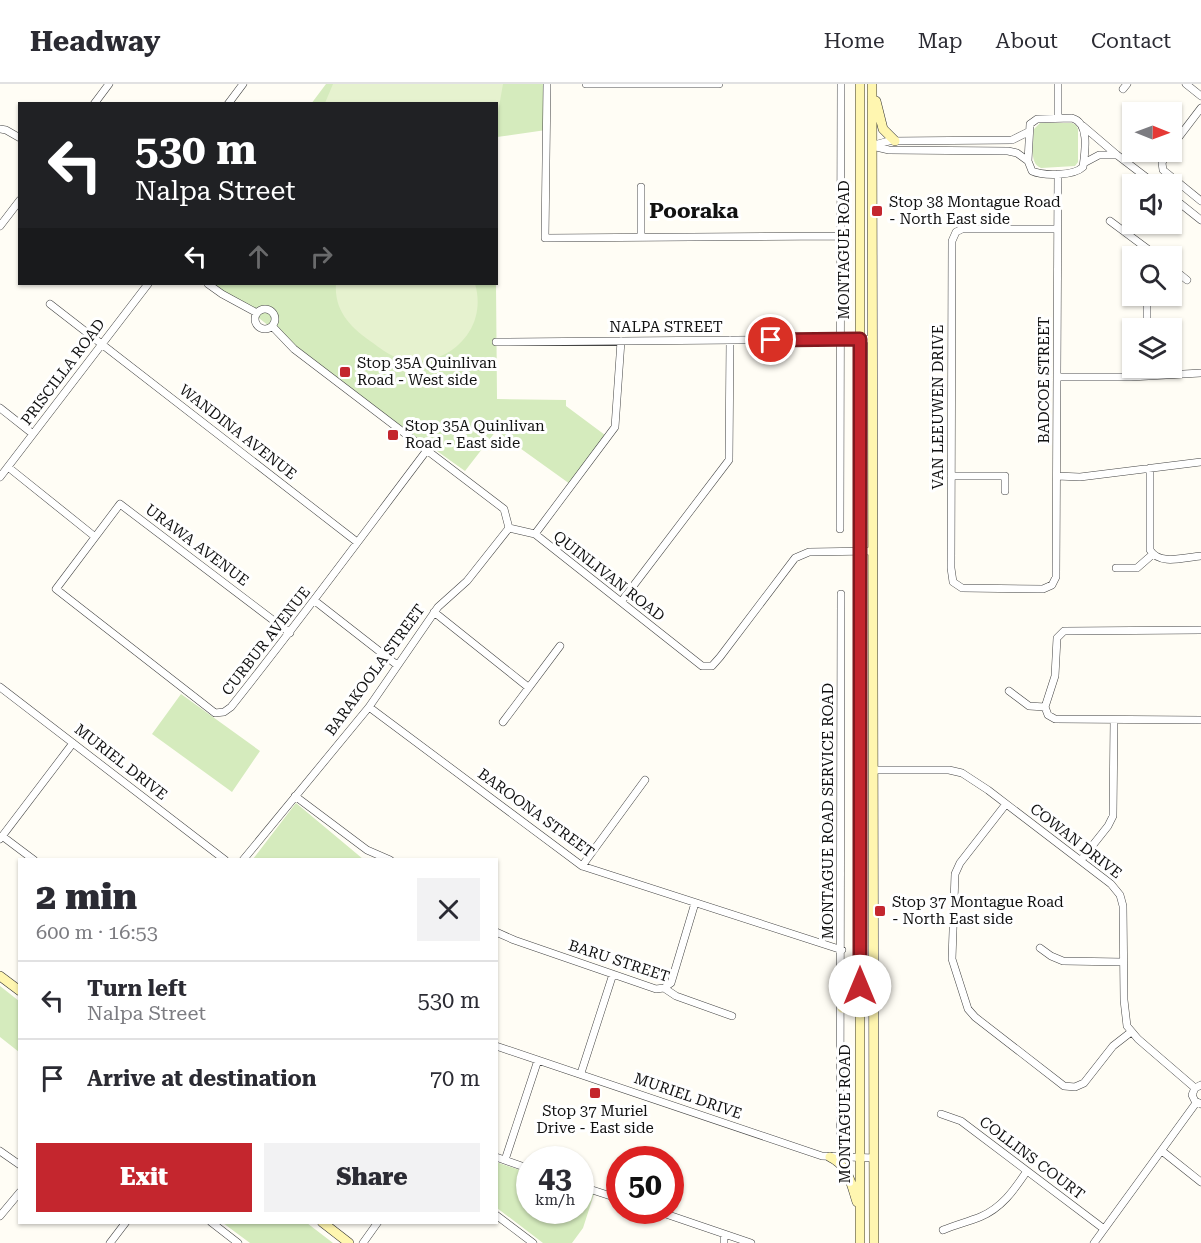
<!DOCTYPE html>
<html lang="en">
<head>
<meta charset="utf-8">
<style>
  :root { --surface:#fff; --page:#f2f2f3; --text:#2b2b33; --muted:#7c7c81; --line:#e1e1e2; --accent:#c4262e }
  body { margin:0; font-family:"Roboto Serif",serif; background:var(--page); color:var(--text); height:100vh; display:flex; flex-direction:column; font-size:22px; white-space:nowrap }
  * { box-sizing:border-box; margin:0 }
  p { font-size:20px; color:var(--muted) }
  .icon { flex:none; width:33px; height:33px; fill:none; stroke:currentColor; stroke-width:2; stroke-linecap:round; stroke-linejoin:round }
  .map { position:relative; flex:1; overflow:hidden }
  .sheet { position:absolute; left:18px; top:774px; width:480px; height:366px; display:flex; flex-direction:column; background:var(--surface); border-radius:0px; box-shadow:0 2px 4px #0004 }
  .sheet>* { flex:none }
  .hud { position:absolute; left:18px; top:18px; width:480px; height:183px; border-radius:0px; box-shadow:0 2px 4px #0004; background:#202124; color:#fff; overflow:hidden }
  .needle { width:39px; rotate:91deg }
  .buttons { position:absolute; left:1122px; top:18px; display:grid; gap:12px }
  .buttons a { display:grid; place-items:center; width:60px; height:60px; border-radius:0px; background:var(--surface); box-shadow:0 2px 4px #0004; font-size:30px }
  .speed { position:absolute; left:516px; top:1062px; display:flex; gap:12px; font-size:30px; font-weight:700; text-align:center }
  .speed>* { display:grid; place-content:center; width:78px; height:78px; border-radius:50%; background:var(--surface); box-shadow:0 2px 4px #0004; line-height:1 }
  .speed small { font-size:15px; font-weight:400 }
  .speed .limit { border:9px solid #d22; background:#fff; color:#111 }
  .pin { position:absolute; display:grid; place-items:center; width:51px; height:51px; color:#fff; margin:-26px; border:3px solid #fff; border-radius:50%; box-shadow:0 2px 6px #0007 }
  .me { position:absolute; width:66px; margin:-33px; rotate:0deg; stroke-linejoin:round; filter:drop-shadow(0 0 4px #0008) }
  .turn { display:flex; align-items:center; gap:21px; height:126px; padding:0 18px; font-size:27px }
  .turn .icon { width:78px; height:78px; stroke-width:2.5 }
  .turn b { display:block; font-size:42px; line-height:51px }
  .lanes { display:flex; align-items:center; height:57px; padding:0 18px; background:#0003; justify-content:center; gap:30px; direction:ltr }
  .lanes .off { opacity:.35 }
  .round { display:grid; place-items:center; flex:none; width:63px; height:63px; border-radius:0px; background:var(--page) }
  .summary { display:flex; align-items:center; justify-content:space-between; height:102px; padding:0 18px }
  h1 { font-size:36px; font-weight:800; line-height:45px }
  .cta { display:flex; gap:12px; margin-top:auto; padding:12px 18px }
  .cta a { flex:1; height:69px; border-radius:0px; background:var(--accent); color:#fff; font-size:24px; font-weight:800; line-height:69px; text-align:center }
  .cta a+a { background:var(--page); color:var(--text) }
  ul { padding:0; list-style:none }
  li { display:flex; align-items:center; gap:18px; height:78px; padding:0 18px; border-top:2px solid var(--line) }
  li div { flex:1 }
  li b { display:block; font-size:22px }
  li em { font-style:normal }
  header { display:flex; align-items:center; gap:36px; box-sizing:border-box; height:84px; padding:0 30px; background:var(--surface); border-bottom:2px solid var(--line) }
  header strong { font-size:28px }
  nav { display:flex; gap:33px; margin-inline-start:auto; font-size:21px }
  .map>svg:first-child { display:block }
  .green { fill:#d5ebbd }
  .pitch { fill:#e6f2cf }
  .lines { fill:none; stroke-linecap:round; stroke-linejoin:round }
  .minor-casing { stroke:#444; stroke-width:8 }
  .secondary-casing { stroke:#333; stroke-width:10 }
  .minor { stroke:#fff; stroke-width:7 }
  .secondary { stroke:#fff6b0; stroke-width:9 }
  .route-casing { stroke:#7f191e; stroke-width:15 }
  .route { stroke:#c4262e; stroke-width:10 }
  .poi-dot { fill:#c4262e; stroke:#fff; stroke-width:2 }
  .labels { text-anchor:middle; stroke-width:6; stroke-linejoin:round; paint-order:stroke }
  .poi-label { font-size:15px; fill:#111; stroke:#fff; text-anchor:start }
  .street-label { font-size:15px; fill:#111; stroke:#fff }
  .district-label { font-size:21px; font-weight:bold; fill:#111; stroke:#fff }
</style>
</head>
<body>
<header>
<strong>Headway</strong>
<nav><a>Home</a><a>Map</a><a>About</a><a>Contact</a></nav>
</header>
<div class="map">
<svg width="1201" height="1159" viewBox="0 0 1201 1159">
  <rect width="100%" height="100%" fill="#fffdf5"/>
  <!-- green -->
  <path class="green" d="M326,0H546V46L497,53L496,20H311Z
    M1040,39H1072L1076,41L1078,45V78L1075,82L1041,84C1028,79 1034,57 1034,45Z
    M211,200H496L497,315L566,316V322L605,351L570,400L496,347L465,387L430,362L427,366L255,231Z
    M181,610L260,667L232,708L152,650Z
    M296,719L363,775H253Z
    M0,902L19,917V968L0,953Z
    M496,1078L529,1089L530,1126H580L581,1106L594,1110L583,1144L572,1159H543L497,1124Z
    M223,1139H307L333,1159H250Z"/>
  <!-- pitch -->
  <path class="pitch" d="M333,0H503L497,34L496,20L325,19Z
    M336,200H475C480,216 478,234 469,248C453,273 424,283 396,273C387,270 380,264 373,259C351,244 334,227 336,200Z"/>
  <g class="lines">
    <!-- minor casing -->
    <g class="minor-casing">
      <path id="minor" d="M547,0L545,154L840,152
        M586,0H719
        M1186,0L1201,12
        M1123,5L1127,0
        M94,20L109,0
        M228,20L243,0
        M1058,34V0
        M1072,34C1090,39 1085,68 1083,83C1074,92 1043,92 1032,87L1028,77L1030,40L1037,35Z
        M1083,42L1117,71L1155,100
        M0,45L6,46L20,54
        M874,61L889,57L1012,56L1028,48
        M872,62L889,66L1008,67L1017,69L1028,77
        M1172,62L1201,24
        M1167,68L1162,79L1163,86L1201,117
        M1084,79L1099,71H1117
        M1172,113L1201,136
        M1110,137L1157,172
        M0,142L20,116
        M1057,145H962L956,148L952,157L951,484L953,498L962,504L1043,505L1052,501L1056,493L1058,90
        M641,153V103
        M1172,184L1187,196
        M208,200L222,210L257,229
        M1147,212V244
        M50,220L357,458
        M255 235a10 10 0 1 1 20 0a10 10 0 1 1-20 0Z
        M272,242L294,265L504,425L509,444
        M496,258L872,255
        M1057,293H1131L1201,289
        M0,324L33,350
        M8,383L94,452
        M1150,384V466C1160,482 1185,473 1201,472
        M951,392H1005V407
        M1057,392L1080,393L1201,378
        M0,393L148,200
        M509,444L535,450L702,582H712L720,573L795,474L809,468L873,467
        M840,445L841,0
        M535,450L615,343L621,257
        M1116,484H1137L1153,470
        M315,517L397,581
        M621,518L729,376L730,256
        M434,528L528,603
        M290,549L120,420L56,505L215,629L224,628L231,623C298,539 362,452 427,366
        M0,603L225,776
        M1009,607L1029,622L1045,623L1048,631L1055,635L1201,636
        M369,623L582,782L842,866
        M1045,623L1055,592L1057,554L1064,547L1201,546
        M503,638L560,562
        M873,686H949L962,689L988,706L1111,800L1120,811L1123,822L1124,916L1127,942L1138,955L1195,1004
        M295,712L367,766L390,776
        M1006,720L960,779L955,790L952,875L968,925L975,933L1064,1002L1075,1003L1084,999L1113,962L1131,948
        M2,752L34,776
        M0,755L73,659
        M243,776L369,623L438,523L467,497L509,444
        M1081,776L1108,742L1113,732L1114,636
        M582,782L645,696
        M496,848L514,856L656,905L664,904L676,912L732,932
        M1040,864L1051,872L1063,877L1123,878
        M664,904L671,899L695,819
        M496,962L822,1072L874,1074
        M581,989L613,890
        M1201,1001L1195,1004L1192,1011L1195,1017L1201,1020
        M941,1030L961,1037L1104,1145
        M840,1051L841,510
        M0,1067L20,1081
        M1162,1067L1201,1098
        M496,1073L530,1085
        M505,1076L538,976
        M580,1102L620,1115
        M654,1126L751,1159
        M496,1131L533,1159
        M0,1132L20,1108
        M211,1138L238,1159
        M943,1146C955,1141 967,1138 980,1133C1002,1124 1014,1106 1027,1087
        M110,1159L126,1138
        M363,1159L378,1138
        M724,1159V1150
        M1094,1159L1196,1019"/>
    </g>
    <!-- secondary casing -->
    <g class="secondary-casing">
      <path id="secondary" d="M872,0L874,1159
        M876,17L883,45L895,57
        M0,892L20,907
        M842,924L865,923
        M830,1073C849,1082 851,1100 857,1118
        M322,1138L349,1159
        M860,1159V0"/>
    </g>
    <!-- minor -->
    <use href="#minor" class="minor"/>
    <!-- secondary -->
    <use href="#secondary" class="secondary"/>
  </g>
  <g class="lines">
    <!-- route casing -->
    <g class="route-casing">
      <path id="route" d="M771,256L860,255V902"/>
    </g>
    <!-- route -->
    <use href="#route" class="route"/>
  </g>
  <!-- markers -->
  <g class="poi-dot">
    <rect x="871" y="121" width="12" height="12" rx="3"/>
    <rect x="339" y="282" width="12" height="12" rx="3"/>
    <rect x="387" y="345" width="12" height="12" rx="3"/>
    <rect x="874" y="821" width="12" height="12" rx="3"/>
    <rect x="589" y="1003" width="12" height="12" rx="3"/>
  </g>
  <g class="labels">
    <!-- poi labels -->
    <g class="poi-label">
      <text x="889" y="123">Stop 38 Montague Road<tspan x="889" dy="17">- North East side</tspan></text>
      <text x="357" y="284">Stop 35A Quinlivan<tspan x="357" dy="17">Road - West side</tspan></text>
      <text x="405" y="347">Stop 35A Quinlivan<tspan x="405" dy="17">Road - East side</tspan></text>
      <text x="892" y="823">Stop 37 Montague Road<tspan x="892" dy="17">- North East side</tspan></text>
      <text x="595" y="1032" text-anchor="middle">Stop 37 Muriel<tspan x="595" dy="17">Drive - East side</tspan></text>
    </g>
    <!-- street labels -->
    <g class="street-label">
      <text transform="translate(844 166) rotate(-90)" y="5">MONTAGUE ROAD</text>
      <text x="666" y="248">NALPA STREET</text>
      <text transform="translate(63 288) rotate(-53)" y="5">PRISCILLA ROAD</text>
      <text transform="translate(1044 296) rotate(-90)" y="5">BADCOE STREET</text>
      <text transform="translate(938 323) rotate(-90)" y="5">VAN LEEUWEN DRIVE</text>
      <text transform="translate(238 348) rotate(38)" y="5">WANDINA AVENUE</text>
      <text transform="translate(197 461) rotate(37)" y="5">URAWA AVENUE</text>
      <text transform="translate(609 492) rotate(38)" y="5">QUINLIVAN ROAD</text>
      <text transform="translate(266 557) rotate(-52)" y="5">CURBUR AVENUE</text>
      <text transform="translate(375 586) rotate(-54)" y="5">BARAKOOLA STREET</text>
      <text transform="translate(121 678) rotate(38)" y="5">MURIEL DRIVE</text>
      <text transform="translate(828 727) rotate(-90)" y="5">MONTAGUE ROAD SERVICE ROAD</text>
      <text transform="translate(536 729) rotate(36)" y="5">BAROONA STREET</text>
      <text transform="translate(1076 757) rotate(38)" y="5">COWAN DRIVE</text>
      <text transform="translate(619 877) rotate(18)" y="5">BARU STREET</text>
      <text transform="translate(688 1012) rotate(19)" y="5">MURIEL DRIVE</text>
      <text transform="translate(845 1030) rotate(-90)" y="5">MONTAGUE ROAD</text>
      <text transform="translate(1032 1074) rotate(37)" y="5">COLLINS COURT</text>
    </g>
    <!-- district labels -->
    <g class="district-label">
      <text x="694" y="134">Pooraka</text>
    </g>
  </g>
</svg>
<div class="buttons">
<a><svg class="needle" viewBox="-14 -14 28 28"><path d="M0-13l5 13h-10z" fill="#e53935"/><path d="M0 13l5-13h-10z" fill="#7c7c81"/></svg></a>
<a><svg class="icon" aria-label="sound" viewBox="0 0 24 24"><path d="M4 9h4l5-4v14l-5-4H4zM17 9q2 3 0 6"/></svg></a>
<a><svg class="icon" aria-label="search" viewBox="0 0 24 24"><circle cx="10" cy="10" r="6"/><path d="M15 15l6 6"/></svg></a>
<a><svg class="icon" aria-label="layers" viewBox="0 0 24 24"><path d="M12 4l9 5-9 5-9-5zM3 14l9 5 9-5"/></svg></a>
</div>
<div class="speed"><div>43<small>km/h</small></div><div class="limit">50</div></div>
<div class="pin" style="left:771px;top:256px;background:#d93025"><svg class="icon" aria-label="arrive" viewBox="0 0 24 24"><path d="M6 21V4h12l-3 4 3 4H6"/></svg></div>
<svg class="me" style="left:860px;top:902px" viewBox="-20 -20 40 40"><circle r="19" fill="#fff"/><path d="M0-13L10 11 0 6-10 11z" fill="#c4262e"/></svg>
<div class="hud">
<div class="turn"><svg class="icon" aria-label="left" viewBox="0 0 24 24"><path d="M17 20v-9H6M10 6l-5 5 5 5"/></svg><div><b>530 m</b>Nalpa Street</div></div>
<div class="lanes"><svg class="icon" aria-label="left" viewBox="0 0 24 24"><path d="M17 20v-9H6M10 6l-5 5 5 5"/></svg><svg class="icon off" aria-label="ahead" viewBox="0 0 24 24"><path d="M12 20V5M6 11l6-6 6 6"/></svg><svg class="icon off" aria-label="right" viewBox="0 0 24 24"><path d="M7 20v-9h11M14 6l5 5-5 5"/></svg></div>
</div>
<section class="sheet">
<div class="summary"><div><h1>2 min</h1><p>600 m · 16:53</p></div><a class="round"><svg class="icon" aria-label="close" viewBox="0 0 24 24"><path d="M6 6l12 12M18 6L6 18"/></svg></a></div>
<ul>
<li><svg class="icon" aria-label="left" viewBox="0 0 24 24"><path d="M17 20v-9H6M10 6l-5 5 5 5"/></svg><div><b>Turn left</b><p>Nalpa Street</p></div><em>530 m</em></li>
<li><svg class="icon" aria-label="arrive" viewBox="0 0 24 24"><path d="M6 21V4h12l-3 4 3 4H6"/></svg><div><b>Arrive at destination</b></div><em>70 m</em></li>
</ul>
<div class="cta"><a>Exit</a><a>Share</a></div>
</section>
</div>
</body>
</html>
